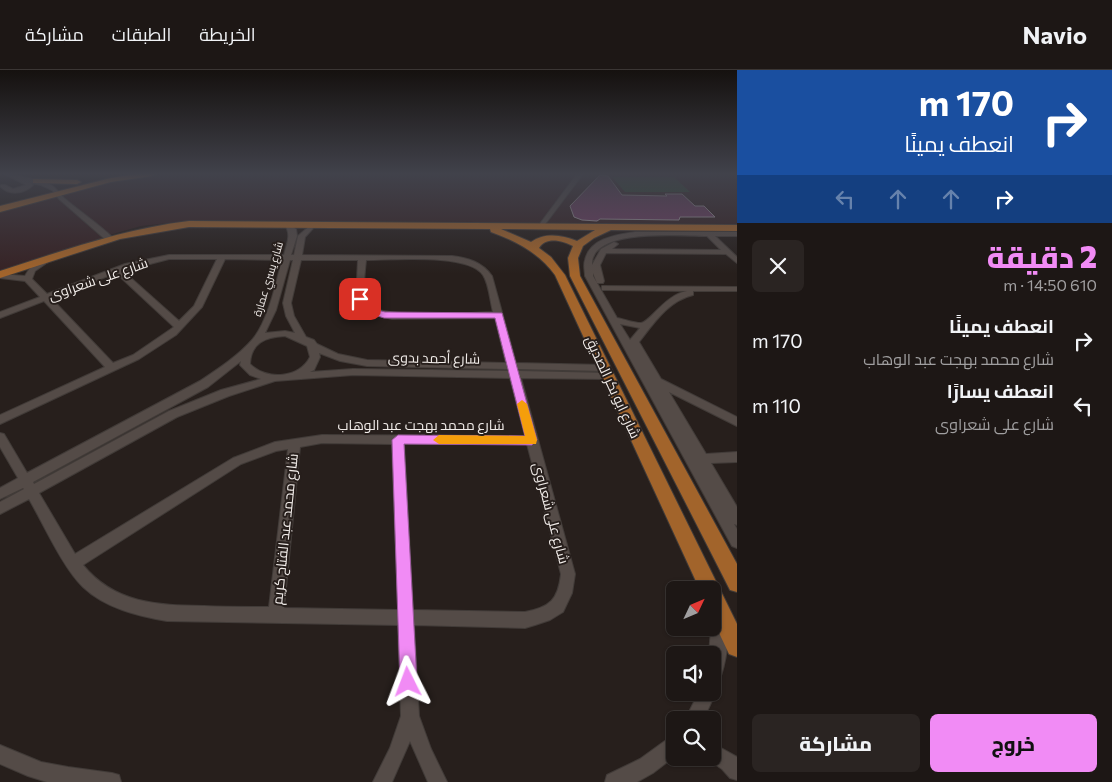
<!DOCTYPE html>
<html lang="ar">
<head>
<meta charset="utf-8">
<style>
  :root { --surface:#1d1715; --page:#2a2422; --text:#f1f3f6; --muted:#a09fa0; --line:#3b3634; --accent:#f18bf5 }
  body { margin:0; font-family:Commissioner,Cairo,sans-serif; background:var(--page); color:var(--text); direction:rtl; height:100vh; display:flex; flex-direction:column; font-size:19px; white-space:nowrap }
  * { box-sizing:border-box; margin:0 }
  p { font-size:16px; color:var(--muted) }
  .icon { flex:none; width:28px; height:28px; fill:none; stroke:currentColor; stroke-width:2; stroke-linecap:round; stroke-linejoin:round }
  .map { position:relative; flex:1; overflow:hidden; direction:ltr }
  .panel { display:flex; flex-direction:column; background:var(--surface); width:375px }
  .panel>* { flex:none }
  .hud { background:#1a4fa0; color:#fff; overflow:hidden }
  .needle { width:32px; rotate:46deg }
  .controls { position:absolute; left:666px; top:511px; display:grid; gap:10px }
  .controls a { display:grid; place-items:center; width:55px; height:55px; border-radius:8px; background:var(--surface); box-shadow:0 1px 4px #0004,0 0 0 1px var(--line); font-size:25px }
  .pin { position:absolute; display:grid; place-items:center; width:42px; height:42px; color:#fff; margin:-21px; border-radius:10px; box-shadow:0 2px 8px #0006 }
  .me { position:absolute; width:55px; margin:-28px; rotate:357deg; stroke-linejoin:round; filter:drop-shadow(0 0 4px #0008) }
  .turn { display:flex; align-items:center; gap:18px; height:105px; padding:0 15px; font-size:22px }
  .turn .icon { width:65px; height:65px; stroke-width:2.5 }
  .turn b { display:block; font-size:35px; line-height:42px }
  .lanes { display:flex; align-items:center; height:48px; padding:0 15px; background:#0003; justify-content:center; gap:25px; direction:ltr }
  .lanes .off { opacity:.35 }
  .round { display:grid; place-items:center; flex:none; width:52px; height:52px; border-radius:8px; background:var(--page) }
  .summary { display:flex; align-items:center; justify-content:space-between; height:85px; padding:0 15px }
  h1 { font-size:30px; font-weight:800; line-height:38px; color:var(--accent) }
  .button { display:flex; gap:10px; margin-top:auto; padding:10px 15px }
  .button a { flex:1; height:58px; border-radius:8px; background:var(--accent); color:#111; font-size:20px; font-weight:800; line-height:58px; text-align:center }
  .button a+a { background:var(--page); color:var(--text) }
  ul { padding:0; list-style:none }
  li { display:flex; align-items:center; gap:15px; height:65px; padding:0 15px }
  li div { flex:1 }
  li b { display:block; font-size:19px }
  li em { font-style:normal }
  header { display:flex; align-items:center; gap:30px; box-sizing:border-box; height:70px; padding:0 25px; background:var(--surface); border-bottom:1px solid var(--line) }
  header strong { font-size:24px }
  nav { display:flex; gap:28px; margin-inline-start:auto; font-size:18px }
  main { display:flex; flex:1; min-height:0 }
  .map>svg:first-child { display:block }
  .commercial { fill:#362224 }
  .green { fill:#2a4c30 }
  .building { fill:#703f64; stroke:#a0979d }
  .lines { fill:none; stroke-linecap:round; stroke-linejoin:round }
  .minor-casing { stroke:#413b38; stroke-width:2 }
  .major-casing { stroke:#413b38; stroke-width:2 }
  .minor { fill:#544b47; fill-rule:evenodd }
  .major { fill:#a2642b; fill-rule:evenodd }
  .route { fill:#f18bf5; stroke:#9d5a9f }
  .slow { fill:#f59e0b }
  .labels { text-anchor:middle; stroke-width:4; stroke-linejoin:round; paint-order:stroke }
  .far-street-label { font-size:11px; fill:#f1ece9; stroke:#271f1c }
  .street-label { font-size:14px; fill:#f1ece9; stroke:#271f1c }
</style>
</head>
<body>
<header>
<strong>Navio</strong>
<nav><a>الخريطة</a><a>الطبقات</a><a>مشاركة</a></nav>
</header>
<main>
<section class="panel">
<div class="hud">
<div class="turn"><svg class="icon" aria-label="right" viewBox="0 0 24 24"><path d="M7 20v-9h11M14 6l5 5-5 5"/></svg><div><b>170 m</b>انعطف يمينًا</div></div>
<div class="lanes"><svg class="icon off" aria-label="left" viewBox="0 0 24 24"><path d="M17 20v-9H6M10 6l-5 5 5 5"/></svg><svg class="icon off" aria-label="ahead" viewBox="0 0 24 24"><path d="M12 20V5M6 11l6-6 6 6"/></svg><svg class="icon off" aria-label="ahead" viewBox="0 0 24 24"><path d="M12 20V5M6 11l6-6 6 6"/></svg><svg class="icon" aria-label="right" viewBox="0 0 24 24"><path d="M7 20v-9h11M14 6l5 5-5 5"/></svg></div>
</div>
<div class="summary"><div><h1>2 دقيقة</h1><p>610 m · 14:50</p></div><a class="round"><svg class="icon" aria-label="close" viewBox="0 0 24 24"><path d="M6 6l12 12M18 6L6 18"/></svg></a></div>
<ul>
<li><svg class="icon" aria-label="right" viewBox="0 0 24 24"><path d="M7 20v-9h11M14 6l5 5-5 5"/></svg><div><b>انعطف يمينًا</b><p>شارع محمد بهجت عبد الوهاب</p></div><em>170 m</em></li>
<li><svg class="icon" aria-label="left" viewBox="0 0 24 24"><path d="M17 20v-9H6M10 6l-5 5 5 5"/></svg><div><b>انعطف يسارًا</b><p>شارع على شعراوى</p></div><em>110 m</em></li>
</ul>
<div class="button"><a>خروج</a><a>مشاركة</a></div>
</section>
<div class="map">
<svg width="737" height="712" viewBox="0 0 737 712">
  <rect width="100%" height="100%" fill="#271f1c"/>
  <!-- commercial -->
  <path class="commercial" d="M162,104H737V154L196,150L141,156L116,163L0,203V140L98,114Z"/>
  <!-- green -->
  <path class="green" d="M612,107H674L690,122H625Z"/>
  <!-- building -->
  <path class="building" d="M600,105L608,106L622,125L667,126L665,124H682L695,136H704L715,147H680L679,150L600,149L597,151L582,150L574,147L570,136Z"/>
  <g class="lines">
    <!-- minor casing -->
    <g class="minor-casing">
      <path id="minor" d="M5,104C10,104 42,110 47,113C55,116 58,122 64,128C80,142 98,153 113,168L106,170L59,129L52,120L41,115L31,113L33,115C24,124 9,126 0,116L1,115H5L13,119L26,115Z
        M577,104H583L543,157H539V155Z
        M287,152L296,159L297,166L291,185H294L298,166L313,153L316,155L305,167L302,185L452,186C468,188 482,192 492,206L516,293L604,295L609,298L604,301L518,299L519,301L608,303L613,306L608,309L521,308L575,504L572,523L563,542L550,550L535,555L525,558L414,555L419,646L431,679L447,712H428L410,671L392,712H373L390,678L401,646L398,555L167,551C138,546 105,538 83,517C63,498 43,453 29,429L0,444V432L24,419L23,418L0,429V418L18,408L0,377V363L4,364L27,403L200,311C218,299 238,286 252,270C268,252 276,213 282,190L225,189L202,237L176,265L139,289L0,354V345L105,297L44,231L0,248V242L40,227L25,211L0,208V204L25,206C29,198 38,188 48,188V192L35,201L32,209L47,224L125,194L169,185H284C287,173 292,164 284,154ZM169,189H217L194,236L179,251L123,201ZM290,190H293L283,233L286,246L295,263L285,261L265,263L276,240ZM301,190H358L356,229L362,239L368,243L392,249L495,248L506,293L367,290L338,284L317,274L314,270L306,267L294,246L291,233ZM366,190C391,190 469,183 483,205C489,214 490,231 493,242C471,243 381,249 368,235C361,228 365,201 366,190ZM116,203L174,257L133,285L113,293L51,228ZM285,266L307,276L310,287C300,308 267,311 250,294C251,273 265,267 285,266ZM319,283L340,291L367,296L508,299V301L353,299L310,302L314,300L320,287ZM241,291L240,295L250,305L261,309L221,320L169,341L34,414L33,412L208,317ZM353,305L510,308L525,366L322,365L275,372L233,388L75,484L39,423L177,347L229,326L275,311ZM322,373L392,374L398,540L284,538L300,377ZM404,374H527L561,504C558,530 550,537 525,542L413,540ZM288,379L269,537C248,537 226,537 204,536C157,535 115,534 83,495L241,394L276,381Z
        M635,162H737V166H715L737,187V193L726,184L606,183L600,195L604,211L603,213H597L593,203V206L617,248C624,249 633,253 641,253C650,252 665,225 687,221L605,220H602V216L737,217V221H693V225C668,231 654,253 639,272L661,309L737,347V356L669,322L706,384L737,382V392L711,393L737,437V455L734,454L737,459V478L732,476L585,206C585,201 583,195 585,190C590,168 616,165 635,162ZM707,166L721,180L612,179L618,174L614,172L601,179L592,195C590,157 684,166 707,166ZM620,254L640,258L630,270Z
        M718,540L723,543C732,563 726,594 718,614L713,616L716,622L703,650H685L699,622H712V585H709L711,558H712L713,543Z
        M675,665V686L653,703L637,712H605L607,705L640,689L669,668Z
        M712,673L737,687V710L730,708L722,699L706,688H712Z
        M0,675L41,692L68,697L112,703L119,705L121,712H47L28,706L0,694Z"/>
    </g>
    <!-- major casing -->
    <g class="major-casing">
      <path id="major" d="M136,104H156L152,106L111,112L0,142V136L111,108Z
        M33,109L77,110L81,112L77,114L36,113H33Z
        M189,151L737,155V161L611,160L594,168L583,176L578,188L580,206L737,494V522L730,520L570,206L568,188L573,176C563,171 546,166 539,178L551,187L565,205L737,554V587L729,584L712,548V520H700L555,205C539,183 516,171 491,162L490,159L189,157L120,169L0,208V201C62,181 123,159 189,151ZM501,159L595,160L577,171C562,165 545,162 531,172Z"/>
    </g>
    <!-- minor -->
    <use href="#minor" class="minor"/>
    <!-- major -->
    <use href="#major" class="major"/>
  </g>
  <!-- sky -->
  <linearGradient id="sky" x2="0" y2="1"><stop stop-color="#15110f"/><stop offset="0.51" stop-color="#41424b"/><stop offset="1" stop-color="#41424b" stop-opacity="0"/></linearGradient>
  <rect width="737" height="204" fill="url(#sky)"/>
  <!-- route -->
  <path class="route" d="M357,227H363L374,239L385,242L502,243L537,370L532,375L404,374L417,612L414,618L408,620L403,618L400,612L392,370L398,365L525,366L495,248H384L368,243L357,231Z"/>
  <!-- slow -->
  <path class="slow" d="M522,330L527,334L537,370L536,374H439L433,370L439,365L525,366L517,334Z"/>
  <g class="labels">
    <!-- far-street labels -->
    <g class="far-street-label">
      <text transform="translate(268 209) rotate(-73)" y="4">شارع يسري عمارة</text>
    </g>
    <!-- street labels -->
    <g class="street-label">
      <text transform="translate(98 209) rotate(-19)" y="5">شارع على شعراوى</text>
      <text transform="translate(434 288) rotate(1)" y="5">شارع أحمد بدوى</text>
      <text transform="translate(613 317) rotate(65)" y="5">شارع ابو بكر الصديق</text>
      <text x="421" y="360">شارع محمد بهجت عبد الوهاب</text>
      <text transform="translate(551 443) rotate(75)" y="5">شارع على شعراوى</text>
      <text transform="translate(285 459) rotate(-84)" y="5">شارع محمد عبد الفتاح كريم</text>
    </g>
  </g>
</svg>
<div class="controls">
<a><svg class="needle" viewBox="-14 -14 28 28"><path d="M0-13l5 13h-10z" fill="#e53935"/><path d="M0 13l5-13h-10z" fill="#a09fa0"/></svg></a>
<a><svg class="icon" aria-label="sound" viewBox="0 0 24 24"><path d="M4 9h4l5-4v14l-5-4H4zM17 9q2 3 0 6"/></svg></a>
<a><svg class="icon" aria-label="search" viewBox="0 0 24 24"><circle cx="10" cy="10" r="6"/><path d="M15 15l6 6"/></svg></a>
</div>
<div class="pin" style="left:360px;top:229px;background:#d93025"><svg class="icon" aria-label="arrive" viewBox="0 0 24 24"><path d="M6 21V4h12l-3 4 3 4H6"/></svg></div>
<svg class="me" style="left:408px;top:612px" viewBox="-20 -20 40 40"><path d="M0-17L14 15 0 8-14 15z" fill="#f18bf5" stroke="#fff" stroke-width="4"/></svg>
</div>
</main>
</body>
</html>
